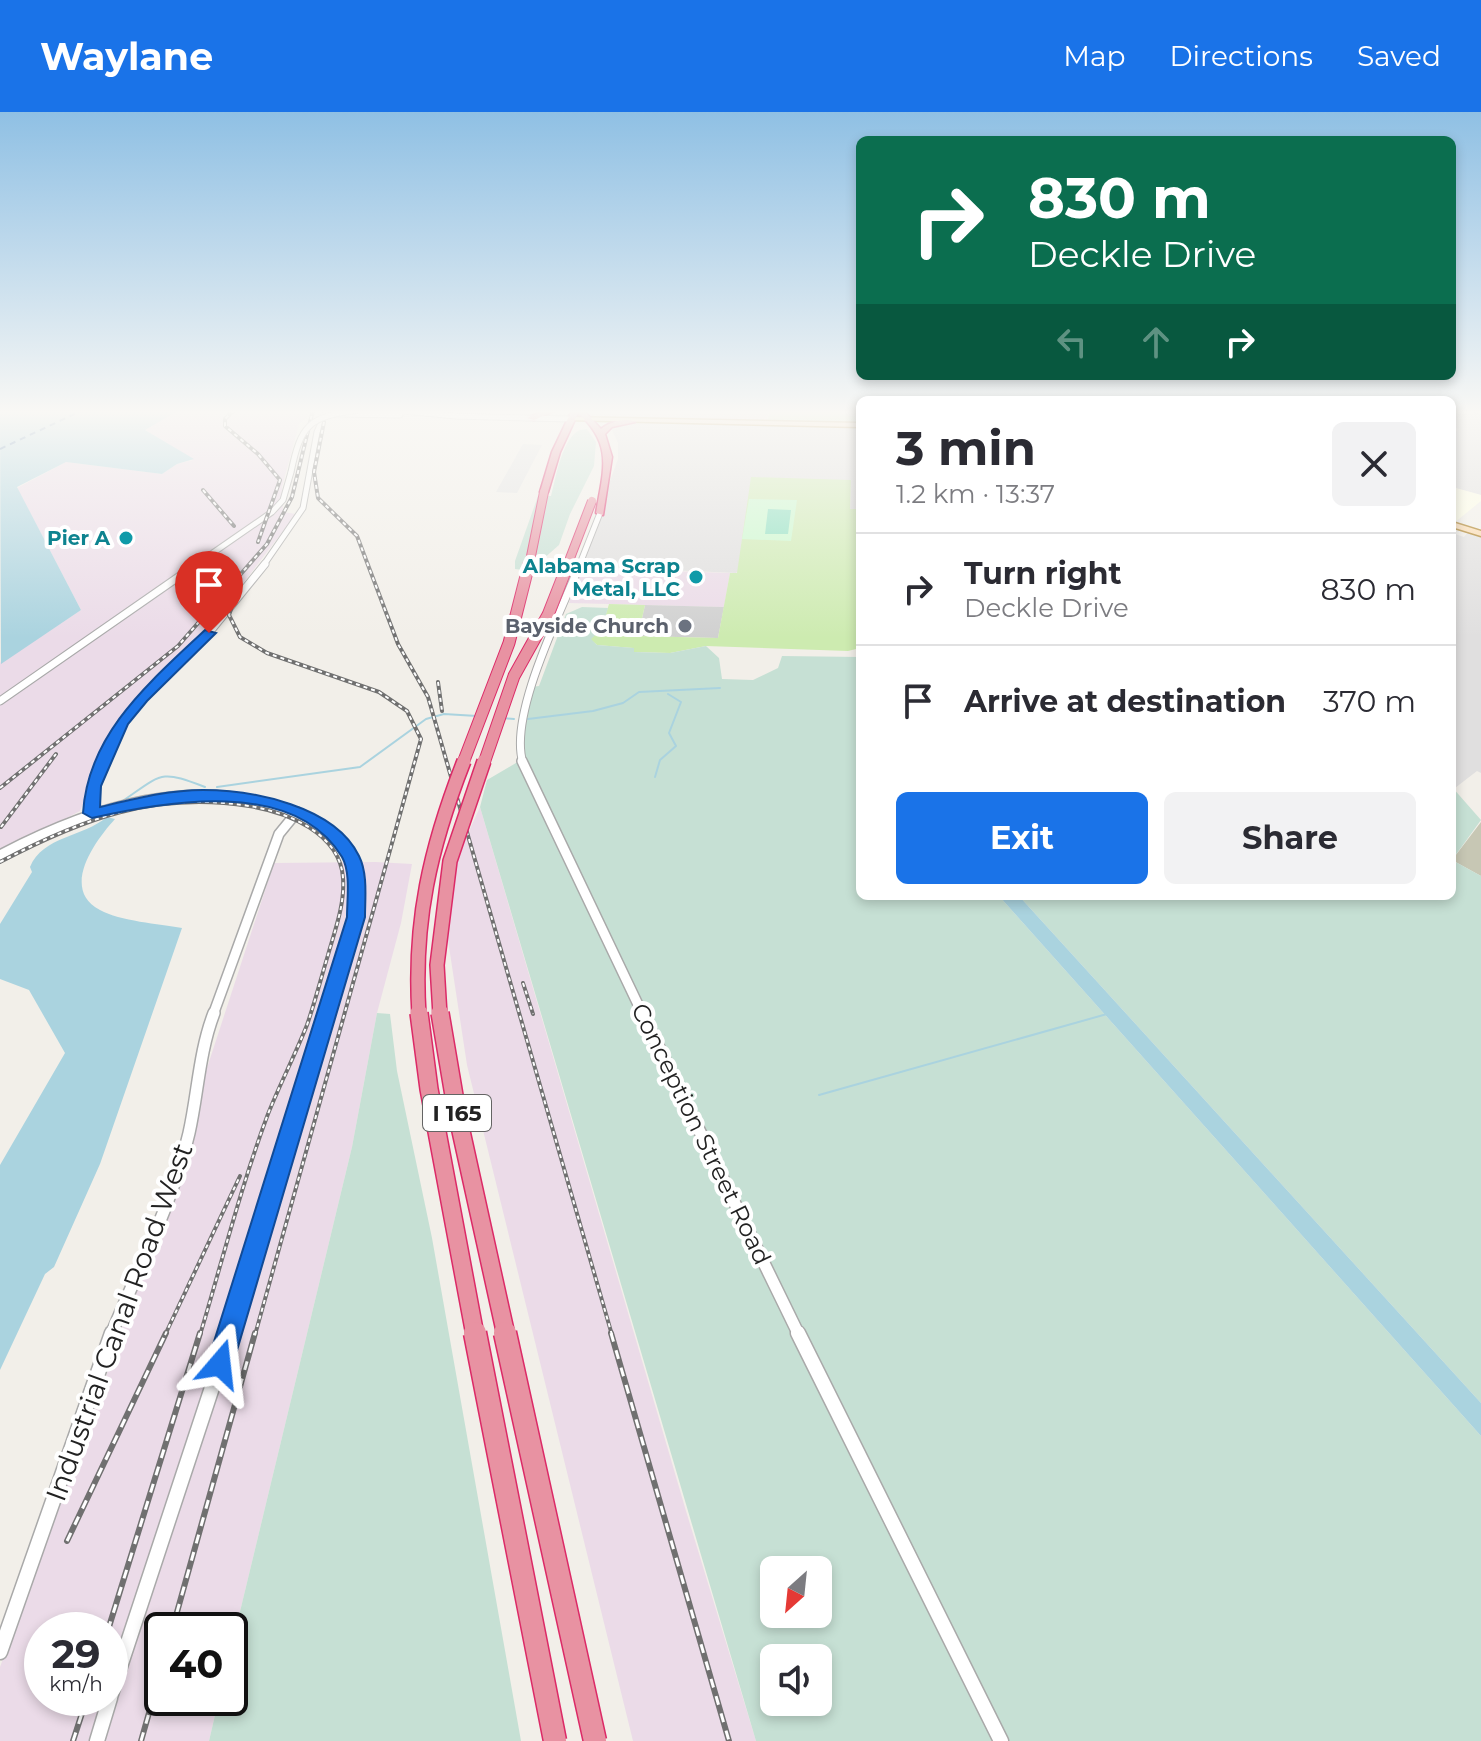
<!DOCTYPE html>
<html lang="en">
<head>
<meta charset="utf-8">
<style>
  :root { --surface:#fff; --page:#f2f2f3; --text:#2b2b33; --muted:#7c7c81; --line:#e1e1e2; --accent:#1a73e8 }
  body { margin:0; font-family:Montserrat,sans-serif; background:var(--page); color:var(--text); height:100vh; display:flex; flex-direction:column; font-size:30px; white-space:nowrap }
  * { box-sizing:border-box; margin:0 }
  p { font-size:26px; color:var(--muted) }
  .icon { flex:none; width:44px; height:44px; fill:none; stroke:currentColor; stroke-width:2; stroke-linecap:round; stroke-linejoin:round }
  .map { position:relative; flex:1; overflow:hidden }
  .sheet { position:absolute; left:856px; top:284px; width:600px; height:504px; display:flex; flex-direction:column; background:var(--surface); border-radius:12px; box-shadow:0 4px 12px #0003 }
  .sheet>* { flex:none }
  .guide { position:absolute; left:856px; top:24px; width:600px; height:244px; border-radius:12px; box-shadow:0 4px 12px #0003; background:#0b6e4f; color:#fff; overflow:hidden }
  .needle { width:52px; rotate:207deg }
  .tools { position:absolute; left:760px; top:1444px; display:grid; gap:16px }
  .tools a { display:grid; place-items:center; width:72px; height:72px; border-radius:12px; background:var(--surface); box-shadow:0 4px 12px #0003; font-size:40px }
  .speed { position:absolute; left:24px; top:1500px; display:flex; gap:16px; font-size:40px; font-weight:700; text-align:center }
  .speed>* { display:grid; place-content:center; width:104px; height:104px; border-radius:50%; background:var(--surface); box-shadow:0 4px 12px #0003; line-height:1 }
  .speed small { font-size:20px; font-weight:400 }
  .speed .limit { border:4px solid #111; border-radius:12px; background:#fff; color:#111 }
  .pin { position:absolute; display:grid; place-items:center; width:68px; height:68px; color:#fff; margin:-82px -34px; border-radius:50% 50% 50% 0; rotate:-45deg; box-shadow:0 0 8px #0007 }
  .pin .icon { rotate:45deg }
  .me { position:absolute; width:88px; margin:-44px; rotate:17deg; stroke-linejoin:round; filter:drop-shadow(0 0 6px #0008) }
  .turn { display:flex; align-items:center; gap:28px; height:168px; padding:0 40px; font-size:36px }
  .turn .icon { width:104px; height:104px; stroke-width:2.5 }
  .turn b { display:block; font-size:56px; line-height:68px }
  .lanes { display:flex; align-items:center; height:76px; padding:0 40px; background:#0003; justify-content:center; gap:40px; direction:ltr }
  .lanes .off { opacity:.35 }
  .round { display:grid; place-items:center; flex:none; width:84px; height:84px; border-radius:12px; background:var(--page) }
  .headline { display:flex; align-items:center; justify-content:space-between; height:136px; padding:0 40px }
  h1 { font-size:48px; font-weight:700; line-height:60px }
  .primary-button { display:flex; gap:16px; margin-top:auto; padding:16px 40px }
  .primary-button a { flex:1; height:92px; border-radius:12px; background:var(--accent); color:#fff; font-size:32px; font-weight:700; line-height:92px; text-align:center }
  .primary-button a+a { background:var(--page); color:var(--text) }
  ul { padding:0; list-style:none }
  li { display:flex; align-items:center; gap:24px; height:112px; padding:0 40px; border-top:2px solid var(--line) }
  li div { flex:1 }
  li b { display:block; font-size:30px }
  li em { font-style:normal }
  header { display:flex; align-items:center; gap:48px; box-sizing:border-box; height:112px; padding:0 40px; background:var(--accent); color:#fff }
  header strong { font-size:38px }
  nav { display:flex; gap:44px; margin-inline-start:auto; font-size:28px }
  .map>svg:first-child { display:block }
  .residential { fill:#e0dfdf }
  .commercial { fill:#f2dad9 }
  .industrial { fill:#ebdbe8; fill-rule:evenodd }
  .education { fill:#ffffe5 }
  .religious { fill:#d0d0d0 }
  .construction { fill:#c7c7b4 }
  .grass { fill:#cdebb0 }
  .wetland { fill:#c6e0d4; fill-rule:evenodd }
  .park { fill:#c8facc }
  .pitch { fill:#88e0be }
  .parking { fill:#e2e2e2 }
  .water { fill:#aad3df }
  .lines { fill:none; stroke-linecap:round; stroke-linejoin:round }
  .stream { stroke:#aad3df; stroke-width:2 }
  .ferry { stroke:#4a7aab; stroke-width:2; stroke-dasharray:6 5; stroke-linecap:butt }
  .minor-far4-casing { stroke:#a9a9a9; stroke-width:7 }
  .minor-far3-casing { stroke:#a9a9a9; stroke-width:9 }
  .minor-far2-casing { stroke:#a9a9a9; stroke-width:12 }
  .minor-far1-casing { stroke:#a9a9a9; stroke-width:14 }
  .minor-casing { stroke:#a9a9a9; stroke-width:17 }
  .major-casing { stroke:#a06b00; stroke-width:3 }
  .highway-casing { stroke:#dc2a67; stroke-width:3 }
  .minor-far4 { stroke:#fff; stroke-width:5 }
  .minor-far3 { stroke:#fff; stroke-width:7 }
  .minor-far2 { stroke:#fff; stroke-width:9 }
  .minor-far1 { stroke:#fff; stroke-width:11 }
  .minor { stroke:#fff; stroke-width:14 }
  .major { fill:#fcd6a4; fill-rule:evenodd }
  .highway { fill:#e892a2; fill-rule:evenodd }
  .rail-far1-casing { stroke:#707070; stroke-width:4 }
  .rail-casing { stroke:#707070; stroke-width:6 }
  .rail-far1 { stroke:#fff; stroke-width:2; stroke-dasharray:4; stroke-linecap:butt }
  .rail { stroke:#fff; stroke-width:3; stroke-dasharray:9; stroke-linecap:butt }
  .minor-bridge-casing { stroke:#a9a9a9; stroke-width:7; stroke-linecap:butt }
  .highway-bridge-far4-casing { stroke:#dc2a67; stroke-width:10; stroke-linecap:butt }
  .highway-bridge-far3-casing { stroke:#dc2a67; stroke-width:13; stroke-linecap:butt }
  .highway-bridge-far2-casing { stroke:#dc2a67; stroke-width:16; stroke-linecap:butt }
  .highway-bridge-far1-casing { stroke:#dc2a67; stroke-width:20; stroke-linecap:butt }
  .highway-bridge-casing { stroke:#dc2a67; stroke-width:25; stroke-linecap:butt }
  .minor-bridge { stroke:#fff; stroke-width:5 }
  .highway-bridge-far4 { stroke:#e892a2; stroke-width:8 }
  .highway-bridge-far3 { stroke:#e892a2; stroke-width:11 }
  .highway-bridge-far2 { stroke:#e892a2; stroke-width:13 }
  .highway-bridge-far1 { stroke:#e892a2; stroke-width:17 }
  .highway-bridge { stroke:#e892a2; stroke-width:22 }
  .route { fill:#1a73e8; stroke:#114b97; stroke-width:2 }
  .culture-dot { fill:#0f9aa8; stroke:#fff; stroke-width:3 }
  .worship-dot { fill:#6b7280; stroke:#fff; stroke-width:3 }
  .labels { text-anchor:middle; stroke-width:8; stroke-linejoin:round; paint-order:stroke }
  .far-culture-label { font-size:20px; font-weight:bold; fill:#0d838f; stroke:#fff; text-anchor:end }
  .far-worship-label { font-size:20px; font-weight:bold; fill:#5b616d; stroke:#fff; text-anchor:end }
  .shield { fill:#fff; stroke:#646464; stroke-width:2 }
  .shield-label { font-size:22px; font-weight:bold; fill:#222 }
  .street-label { font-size:24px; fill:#222; stroke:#fff }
  .near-street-label { font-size:28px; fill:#222; stroke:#fff }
</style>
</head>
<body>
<header>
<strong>Waylane</strong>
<nav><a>Map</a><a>Directions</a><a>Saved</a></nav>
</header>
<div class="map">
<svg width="1481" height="1629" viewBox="0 0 1481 1629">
  <rect width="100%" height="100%" fill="#f2efe9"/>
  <!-- residential -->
  <path class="residential" d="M1452,298H1481V383L1452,375V321L1460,317L1452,315Z
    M631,310L860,316V397H850L851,368L736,461L579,454L618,347V331L611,316Z
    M1469,419L1481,422V661L1477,659L1455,676L1452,675V421L1464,425Z"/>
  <!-- commercial -->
  <path class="commercial" d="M571,298H768L767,309L605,308L581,305Z"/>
  <!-- industrial -->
  <path class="industrial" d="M179,298H310L307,306L299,312L282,375L283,400L296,402L206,520L147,574L117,608L80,699L0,741V549L1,551L81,498L17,376L66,350L162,362L177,352L193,348L144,317Z
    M582,456L730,461L724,495L569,491Z
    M480,695L686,1399L756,1629H633L467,953L446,815L455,750Z
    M375,750L412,752L401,811L377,901L352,1035L230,1541V1518H162V1586H219L209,1629H0V1555L104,1271L274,751ZM42,1518H110V1586H42Z"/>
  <!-- education -->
  <path class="education" d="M1452,375L1481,383V389L1454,411Z"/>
  <!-- religious -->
  <path class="religious" d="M645,493L724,495L718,526L638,524Z"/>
  <!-- construction -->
  <path class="construction" d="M1481,710V764L1452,748Z"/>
  <!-- grass -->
  <path class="grass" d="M770,298H835L850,304H860V311L768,308Z
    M751,365L851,368L850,397H860V536L848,539L706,534L670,541L633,540V536L597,533L590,527L601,518L609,492L645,493L638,524L718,526L730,461H737Z"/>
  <!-- wetland -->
  <path class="wetland" d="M580,318L587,317L596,330L594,354L570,402L559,433L542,448L523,458L515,457V449L538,384H551C556,366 562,326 580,318Z
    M582,495L608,496L601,518L591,527L597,533L634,536V540L670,541L706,534L719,546L722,567L753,568L778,556L782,544L860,545V784H999L1481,1324V1629H756L480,695L487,668L521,648L520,615L531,575L539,574L566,502ZM774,1458H818V1502H774ZM774,1546H818V1590H774Z
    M1452,675L1481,708L1452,748L1481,764V1291L1019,784H1452Z
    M377,901L390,902L397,959L432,1126L521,1629H209L219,1586H230V1541L352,1035Z"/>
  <!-- park -->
  <path class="park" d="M749,387L797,388L791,429L742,427Z"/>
  <!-- pitch -->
  <path class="pitch" d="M768,397L791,398L788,422H765Z"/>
  <!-- parking -->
  <path class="parking" d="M523,332L542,333L517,381L496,380Z"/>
  <!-- water -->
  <path class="water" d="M0,298H179L145,318L194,347L177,352L162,362L66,350L17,375L81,498L1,552Z
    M107,705L115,707C95,729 60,777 100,798C120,809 159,812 182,816L100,1052L54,1155L45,1162L0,1258V1053L65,941L29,878L0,867V812L32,760L30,755C43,724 83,725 107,705Z
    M999,784H1019L1481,1291V1324Z"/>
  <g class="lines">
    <!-- stream -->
    <path class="stream" d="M503,606L514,607
      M528,607L593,599L623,591L639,580L720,576
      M655,665L660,648L676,634L669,621L681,590L668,582
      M217,675L360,655L426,607L444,602L477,604
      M124,688C163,661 160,658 205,675
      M819,983L1107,902"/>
    <!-- ferry -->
    <path class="ferry" d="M0,337L83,298"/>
    <!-- minor-far4 casing -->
    <g class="minor-far4-casing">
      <path id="minor-far4" d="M394,298L455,304L570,307
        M1476,298L1481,299
        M335,302L400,303
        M194,454L272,400L283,388L291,360
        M263,454L303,396L317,320L327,298
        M579,454L600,401"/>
    </g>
    <!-- minor-far3 casing -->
    <g class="minor-far3-casing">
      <path id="minor-far3" d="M0,589L197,452
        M103,651L121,611L142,586L208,522L265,452
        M523,651C508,603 561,500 580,452"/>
    </g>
    <!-- minor-far2 casing -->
    <g class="minor-far2-casing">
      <path id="minor-far2" d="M522,649L643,903
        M92,701L93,674L104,649
        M0,743C92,695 196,660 297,702C325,713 351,736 356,767C362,812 340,861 325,903
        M213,903L279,722L297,700"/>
    </g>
    <!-- minor-far1 casing -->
    <g class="minor-far1-casing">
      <path id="minor-far1" d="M642,901L799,1223
        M111,1223C138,1157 173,1090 189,1021C198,981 199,940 214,901
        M230,1223L326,901"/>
    </g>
    <!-- minor casing -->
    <g class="minor-casing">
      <path id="minor" d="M798,1221L1001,1629
        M0,1540L112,1221
        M110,1585L230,1221
        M97,1629L110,1586"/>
    </g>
    <!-- major casing -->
    <g class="major-casing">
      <path id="major" d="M570,305L860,311V315L568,308L567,307Z
        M1452,410L1481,419V424L1452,415Z"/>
    </g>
    <!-- highway casing -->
    <g class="highway-casing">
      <path id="highway" d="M545,298H556L534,308L527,306Z
        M572,298H583L601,317C609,310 626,305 635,310L612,315L605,322L612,345L603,403L596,401C603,359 614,333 578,301L560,340L548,380L544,383L540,380L552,340Z"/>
    </g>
    <!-- minor-far4 -->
    <use href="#minor-far4" class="minor-far4"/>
    <!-- minor-far3 -->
    <use href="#minor-far3" class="minor-far3"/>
    <!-- minor-far2 -->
    <use href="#minor-far2" class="minor-far2"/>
    <!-- minor-far1 -->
    <use href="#minor-far1" class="minor-far1"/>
    <!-- minor -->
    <use href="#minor" class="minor"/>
    <!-- major -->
    <use href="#major" class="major"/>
    <!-- highway -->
    <use href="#highway" class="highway"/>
    <!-- rail-far1 casing -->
    <g class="rail-far1-casing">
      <path id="rail-far1" d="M234,298L225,307V314L258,342L280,368L258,430
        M324,310L314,360L318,386L357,424L398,532L428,585L612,1223
        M203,378L234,414
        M240,471L229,503L240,525L267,541L379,580L407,599L421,627L255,1223
        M438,570L442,599
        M0,676L178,534L267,432L292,385L313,298
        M1,715L56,642
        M0,750C82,707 155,679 249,694C287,700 340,721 343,766C345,792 335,818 328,843C321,866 315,890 307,913C295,943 280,972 268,1002C241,1074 222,1150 200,1223
        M523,871L533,902
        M165,1223L240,1064"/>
    </g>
    <!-- rail casing -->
    <g class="rail-casing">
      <path id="rail" d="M611,1221L729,1629
        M67,1429L166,1221
        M108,1518L200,1221
        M172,1518L255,1221
        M73,1629L87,1586
        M141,1629L162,1555"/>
    </g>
    <!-- rail-far1 -->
    <use href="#rail-far1" class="rail-far1"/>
    <!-- rail -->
    <use href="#rail" class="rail"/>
    <!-- minor-bridge casing -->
    <g class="minor-bridge-casing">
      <path id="minor-bridge" d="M291,360C301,312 309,305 358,298"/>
    </g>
    <!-- highway-bridge-far4 casing -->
    <g class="highway-bridge-far4-casing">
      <path id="highway-bridge-far4" d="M529,454L544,380
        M567,454L592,389"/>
    </g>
    <!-- highway-bridge-far3 casing -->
    <g class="highway-bridge-far3-casing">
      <path id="highway-bridge-far3" d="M463,651L509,531L529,452
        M484,651L514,564L548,503L568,452"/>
    </g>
    <!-- highway-bridge-far2 casing -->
    <g class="highway-bridge-far2-casing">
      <path id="highway-bridge-far2" d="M419,903C413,810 430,736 464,649
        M440,903L437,853L450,749L484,649"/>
    </g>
    <!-- highway-bridge-far1 casing -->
    <g class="highway-bridge-far1-casing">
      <path id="highway-bridge-far1" d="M419,901L429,977L475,1223
        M440,901L457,1001L506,1223"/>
    </g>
    <!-- highway-bridge casing -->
    <g class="highway-bridge-casing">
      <path id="highway-bridge" d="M475,1221L555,1629
        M505,1221L595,1629"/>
    </g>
    <!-- minor-bridge -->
    <use href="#minor-bridge" class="minor-bridge"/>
    <!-- highway-bridge-far4 -->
    <use href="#highway-bridge-far4" class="highway-bridge-far4"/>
    <!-- highway-bridge-far3 -->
    <use href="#highway-bridge-far3" class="highway-bridge-far3"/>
    <!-- highway-bridge-far2 -->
    <use href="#highway-bridge-far2" class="highway-bridge-far2"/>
    <!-- highway-bridge-far1 -->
    <use href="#highway-bridge-far1" class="highway-bridge-far1"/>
    <!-- highway-bridge -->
    <use href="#highway-bridge" class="highway-bridge"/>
  </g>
  <!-- sky -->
  <linearGradient id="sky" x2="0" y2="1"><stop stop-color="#8fc0e4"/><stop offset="0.57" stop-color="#f9f8f5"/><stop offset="1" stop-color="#f9f8f5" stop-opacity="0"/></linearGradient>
  <rect width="1481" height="526" fill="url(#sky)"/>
  <!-- route -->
  <path class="route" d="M205,518L216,521L147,589L128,612L101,674L100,695C134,687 168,678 203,678C253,678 335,694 359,744C368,762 365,786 365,805L233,1252L229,1260L220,1264L211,1260L207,1252L347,805C347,787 351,761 342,745C293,665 166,690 92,706L83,701C88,621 150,570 205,518Z"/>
  <!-- markers -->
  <g class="culture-dot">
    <circle cx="126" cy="426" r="8"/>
    <circle cx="696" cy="465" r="8"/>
  </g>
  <circle class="worship-dot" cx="685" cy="514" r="8"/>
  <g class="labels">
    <!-- far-culture labels -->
    <g class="far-culture-label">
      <text x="110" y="433">Pier A</text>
      <text x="680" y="461">Alabama Scrap<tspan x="680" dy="23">Metal, LLC</tspan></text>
    </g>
    <!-- far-worship labels -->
    <g class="far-worship-label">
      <text x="669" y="521">Bayside Church</text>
    </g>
    <!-- shield labels -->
    <rect class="shield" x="423" y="983" width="68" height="36" rx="6"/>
    <g class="shield-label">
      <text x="457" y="1009">I 165</text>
    </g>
    <!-- street labels -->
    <g class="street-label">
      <text transform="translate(701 1022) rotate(64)" y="8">Conception Street Road</text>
    </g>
    <!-- near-street labels -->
    <g class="near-street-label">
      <text transform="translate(119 1210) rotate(-70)" y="10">Industrial Canal Road West</text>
    </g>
  </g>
</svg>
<div class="tools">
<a><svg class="needle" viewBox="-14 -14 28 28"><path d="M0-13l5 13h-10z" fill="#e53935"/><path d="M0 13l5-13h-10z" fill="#7c7c81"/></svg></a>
<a><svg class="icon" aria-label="sound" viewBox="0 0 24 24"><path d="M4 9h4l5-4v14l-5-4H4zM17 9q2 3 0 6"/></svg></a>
</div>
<div class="speed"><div>29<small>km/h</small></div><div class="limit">40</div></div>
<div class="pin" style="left:209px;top:521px;background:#d93025"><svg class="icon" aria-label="arrive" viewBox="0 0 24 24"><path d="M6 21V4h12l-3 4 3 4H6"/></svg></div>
<svg class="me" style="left:220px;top:1252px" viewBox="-20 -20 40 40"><path d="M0-17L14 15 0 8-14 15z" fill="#1a73e8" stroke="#fff" stroke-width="4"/></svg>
<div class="guide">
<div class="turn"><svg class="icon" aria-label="right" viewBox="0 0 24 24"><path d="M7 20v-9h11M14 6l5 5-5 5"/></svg><div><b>830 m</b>Deckle Drive</div></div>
<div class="lanes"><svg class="icon off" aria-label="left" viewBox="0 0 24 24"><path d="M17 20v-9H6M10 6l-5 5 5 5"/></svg><svg class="icon off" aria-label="ahead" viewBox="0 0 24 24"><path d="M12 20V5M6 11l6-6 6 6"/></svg><svg class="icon" aria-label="right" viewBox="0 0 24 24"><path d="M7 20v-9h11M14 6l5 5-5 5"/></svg></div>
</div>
<section class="sheet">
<div class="headline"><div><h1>3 min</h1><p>1.2 km · 13:37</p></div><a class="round"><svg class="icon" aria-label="close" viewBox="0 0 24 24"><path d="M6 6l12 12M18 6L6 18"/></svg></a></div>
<ul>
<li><svg class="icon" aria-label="right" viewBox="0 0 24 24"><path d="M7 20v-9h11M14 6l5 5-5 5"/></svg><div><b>Turn right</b><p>Deckle Drive</p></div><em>830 m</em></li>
<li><svg class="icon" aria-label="arrive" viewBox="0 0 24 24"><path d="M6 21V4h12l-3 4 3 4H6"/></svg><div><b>Arrive at destination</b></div><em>370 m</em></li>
</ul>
<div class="primary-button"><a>Exit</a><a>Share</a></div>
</section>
</div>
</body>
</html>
